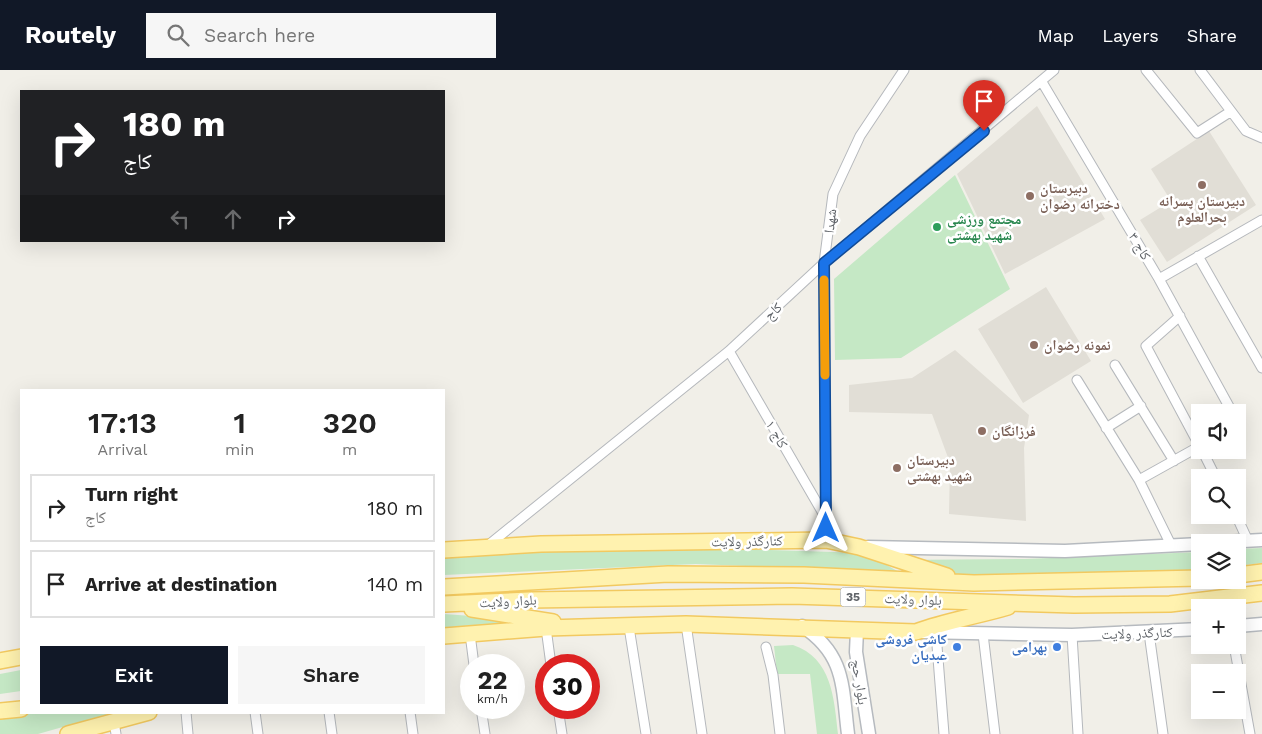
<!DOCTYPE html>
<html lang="en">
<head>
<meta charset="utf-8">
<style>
  :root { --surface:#fff; --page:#f6f6f6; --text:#222; --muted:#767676; --line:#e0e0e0; --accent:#111827 }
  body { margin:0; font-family:"Work Sans","Noto Naskh Arabic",sans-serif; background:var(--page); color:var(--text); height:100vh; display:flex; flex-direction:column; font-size:19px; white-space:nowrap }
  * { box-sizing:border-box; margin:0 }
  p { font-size:16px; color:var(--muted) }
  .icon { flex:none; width:28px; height:28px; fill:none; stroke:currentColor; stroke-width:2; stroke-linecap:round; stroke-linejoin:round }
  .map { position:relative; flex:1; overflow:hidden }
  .panel { position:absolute; left:20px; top:319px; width:425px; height:325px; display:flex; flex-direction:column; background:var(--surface); border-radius:0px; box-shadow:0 5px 20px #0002 }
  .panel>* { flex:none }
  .top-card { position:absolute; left:20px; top:20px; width:425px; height:152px; border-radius:0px; box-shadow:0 5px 20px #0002; background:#202124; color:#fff; overflow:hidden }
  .buttons { position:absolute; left:1191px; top:334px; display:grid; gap:10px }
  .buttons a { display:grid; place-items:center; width:55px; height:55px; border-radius:0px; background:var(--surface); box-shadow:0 5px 20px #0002; font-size:25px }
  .speed { position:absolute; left:460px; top:584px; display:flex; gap:10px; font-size:25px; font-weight:700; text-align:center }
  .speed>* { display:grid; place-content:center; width:65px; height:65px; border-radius:50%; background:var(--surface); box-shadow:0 5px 20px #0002; line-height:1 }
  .speed small { font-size:12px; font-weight:400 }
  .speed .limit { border:8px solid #d22; background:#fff; color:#111 }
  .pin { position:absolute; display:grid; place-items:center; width:42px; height:42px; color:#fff; margin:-51px -21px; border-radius:50% 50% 50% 0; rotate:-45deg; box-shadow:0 0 5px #0007 }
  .pin .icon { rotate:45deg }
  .me { position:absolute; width:55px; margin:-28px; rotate:0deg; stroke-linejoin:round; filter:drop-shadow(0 0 4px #0008) }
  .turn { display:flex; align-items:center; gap:18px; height:105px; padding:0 20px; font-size:22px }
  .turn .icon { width:65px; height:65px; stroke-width:2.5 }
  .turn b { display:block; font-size:35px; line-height:42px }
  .lanes { display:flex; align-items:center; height:48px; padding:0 20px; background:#0003; justify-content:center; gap:25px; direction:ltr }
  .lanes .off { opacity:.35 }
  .eta { display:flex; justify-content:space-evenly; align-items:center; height:85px; text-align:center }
  .eta b { font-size:30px; font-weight:600; line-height:35px }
  .action { display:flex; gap:10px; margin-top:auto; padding:10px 20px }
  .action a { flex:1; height:58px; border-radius:0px; background:var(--accent); color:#fff; font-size:20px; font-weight:600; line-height:58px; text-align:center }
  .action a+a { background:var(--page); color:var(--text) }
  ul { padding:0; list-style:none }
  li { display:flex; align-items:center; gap:15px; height:68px; margin:0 10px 8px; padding:0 10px; border:2px solid var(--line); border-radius:0px }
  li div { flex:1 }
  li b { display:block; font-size:19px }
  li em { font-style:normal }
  header { display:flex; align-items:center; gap:30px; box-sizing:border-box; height:70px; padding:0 25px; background:var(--accent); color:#fff }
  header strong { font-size:24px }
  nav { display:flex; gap:28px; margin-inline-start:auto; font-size:18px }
  .search { width:350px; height:45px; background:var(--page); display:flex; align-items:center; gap:12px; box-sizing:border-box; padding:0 18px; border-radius:0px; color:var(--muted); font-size:19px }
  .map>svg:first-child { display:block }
  .education { fill:#e1ded6 }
  .green { fill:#c5e8c5 }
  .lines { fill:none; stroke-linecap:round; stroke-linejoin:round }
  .street-casing { stroke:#b5b8bc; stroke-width:11 }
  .secondary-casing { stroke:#b6babf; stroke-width:15 }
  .primary-casing { stroke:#f2c960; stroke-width:18 }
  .street { stroke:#fff; stroke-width:9 }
  .secondary { stroke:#fff; stroke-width:12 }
  .primary { stroke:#fff2af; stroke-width:15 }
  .route-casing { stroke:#114b97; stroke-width:12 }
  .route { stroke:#1a73e8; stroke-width:9 }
  .slow { stroke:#f59e0b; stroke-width:9 }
  .education-dot { fill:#8d6e63; stroke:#fff; stroke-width:2 }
  .leisure-dot { fill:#2e9e5b; stroke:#fff; stroke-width:2 }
  .shop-dot { fill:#3f7fe0; stroke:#fff; stroke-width:2 }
  .labels { text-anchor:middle; stroke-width:5; stroke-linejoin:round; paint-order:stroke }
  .shield { fill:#fff; stroke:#8f9295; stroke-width:1 }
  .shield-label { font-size:12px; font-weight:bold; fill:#5f6368 }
  .education-label { font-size:14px; font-weight:bold; fill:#785e54; stroke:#fff; text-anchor:start }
  .leisure-label { font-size:14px; font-weight:bold; fill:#27864d; stroke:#fff; text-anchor:start }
  .street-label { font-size:14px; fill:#5f6368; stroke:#fff }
  .shop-label { font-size:14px; font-weight:bold; fill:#366cbe; stroke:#fff; text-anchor:end }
</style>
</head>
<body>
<header>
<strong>Routely</strong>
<div class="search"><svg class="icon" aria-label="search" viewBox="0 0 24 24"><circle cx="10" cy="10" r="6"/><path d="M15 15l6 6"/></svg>Search here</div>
<nav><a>Map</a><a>Layers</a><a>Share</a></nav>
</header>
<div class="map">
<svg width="1262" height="664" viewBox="0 0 1262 664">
  <rect width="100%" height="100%" fill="#f1efe8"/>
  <!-- education -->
  <path class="education" d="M1037,36L1105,149L1005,204L957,104Z
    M1209,61L1256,135L1167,192L1140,150L1171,131L1151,99Z
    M1046,217L1091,291L1023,333L978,259Z
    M955,280L1029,345L1024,378L1026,451L949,444L950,393L932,344L849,342V315L912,308Z"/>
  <!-- green -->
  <path class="green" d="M955,105L1010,219L901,288L835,290L834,209Z
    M701,478L865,483L899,502L696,494L444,505V486L506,481Z
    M1262,478V493L1238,496V479Z
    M1200,482V500L1070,506H963L896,490L1025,489Z
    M444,544L512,549L514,556L444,563Z
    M793,575C832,588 834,628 838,664H817L810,604H777L774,576Z
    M21,600V621L0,624V604Z
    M22,642L112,643L38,664H0V645Z"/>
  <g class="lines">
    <!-- street casing -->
    <g class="street-casing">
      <path id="street" d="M1146,0L1197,63L1230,42
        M1200,0L1246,61L1262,68
        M1042,12L1159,209L1232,342
        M1198,186L1262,298
        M1159,209L1262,150
        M1180,246L1146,276L1200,377
        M729,281L824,445
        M1115,295L1174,391
        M1077,310L1139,410L1171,475
        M1238,352V354
        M1106,358L1141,336
        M1202,380L1216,408
        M1139,410L1200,376
        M1236,445L1248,471
        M826,470L824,193L833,124L860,66L904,0
        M486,477L729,281L824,193L1054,0
        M686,554L702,664
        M629,557L646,664
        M546,558L551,595
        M936,563L944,664
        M1149,563L1163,664
        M470,564L474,595
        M983,564L995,664
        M1072,565L1078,664
        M1234,575L1250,664
        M766,577L773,605L780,664
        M481,638L485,664
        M558,638L562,664
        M186,642L188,664
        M255,642L258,664
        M329,642L332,664
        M410,642L413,664
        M114,652L116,664"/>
    </g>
    <!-- secondary casing -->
    <g class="secondary-casing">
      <path id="secondary" d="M1224,472L1262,470
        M868,477L1065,481L1200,474
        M802,556C846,585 842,617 848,664
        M1238,556L1262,554
        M857,560L856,582L869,664
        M921,562L1072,565L1200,559"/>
    </g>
    <!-- primary casing -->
    <g class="primary-casing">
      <path id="primary" d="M444,480L541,474L826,470L859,477L947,506
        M1238,505L1262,502
        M444,517L668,504L804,505L974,513L1200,508
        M444,534L529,530L792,526L1074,535L1170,534L1262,523
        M472,539L553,552
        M444,566L546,558L686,554L916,562C945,551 978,546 1008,537
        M0,591L21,587
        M0,641L21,639
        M68,664L149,642"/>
    </g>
    <!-- street -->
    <use href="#street" class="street"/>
    <!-- secondary -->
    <use href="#secondary" class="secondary"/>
    <!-- primary -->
    <use href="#primary" class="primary"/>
  </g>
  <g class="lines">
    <!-- route casing -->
    <g class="route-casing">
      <path id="route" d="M826,458L824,193L984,61"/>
    </g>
    <!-- route -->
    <use href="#route" class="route"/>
    <!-- slow -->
    <path class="slow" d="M824,210L825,305"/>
  </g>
  <!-- markers -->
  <g class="education-dot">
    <circle cx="1202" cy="115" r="5"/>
    <circle cx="1030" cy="126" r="5"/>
    <circle cx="1034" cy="275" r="5"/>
    <circle cx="982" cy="361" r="5"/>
    <circle cx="897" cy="398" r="5"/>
  </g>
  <circle class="leisure-dot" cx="937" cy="157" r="5"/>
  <g class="shop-dot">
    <circle cx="957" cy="577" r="5"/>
    <circle cx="1057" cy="577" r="5"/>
  </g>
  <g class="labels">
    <!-- shield labels -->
    <rect class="shield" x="840.5" y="517.5" width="25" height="19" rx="4"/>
    <g class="shield-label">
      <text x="853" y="531">35</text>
    </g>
    <!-- education labels -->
    <g class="education-label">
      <text x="1040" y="123">دبیرستان<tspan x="1040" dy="16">دخترانه رضوان</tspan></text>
      <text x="1202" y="136" text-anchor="middle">دبیرستان پسرانه<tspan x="1202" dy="16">بحرالعلوم</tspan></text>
      <text x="1044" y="280">نمونه رضوان</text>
      <text x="992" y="366">فرزانگان</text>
      <text x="907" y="395">دبیرستان<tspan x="907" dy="16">شهید بهشتی</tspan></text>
    </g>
    <!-- leisure labels -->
    <g class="leisure-label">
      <text x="947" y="154">مجتمع ورزشی<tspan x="947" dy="16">شهید بهشتی</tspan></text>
    </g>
    <!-- street labels -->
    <g class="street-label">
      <text transform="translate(830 151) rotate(-83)" y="5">شهدا</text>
      <text transform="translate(1140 176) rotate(59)" y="5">کاج ۳</text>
      <text transform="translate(773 241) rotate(-43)" y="5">کاج</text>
      <text transform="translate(777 364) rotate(60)" y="5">کاج ۱</text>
      <text transform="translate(747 471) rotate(-1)" y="5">کنارگذر ولایت</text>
      <text transform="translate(913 529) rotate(2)" y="5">بلوار ولایت</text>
      <text transform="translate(508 531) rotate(-3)" y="5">بلوار ولایت</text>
      <text transform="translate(1137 563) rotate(-2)" y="5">کنارگذر ولایت</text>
      <text transform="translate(860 612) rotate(81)" y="5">بلوار حج</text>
    </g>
    <!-- shop labels -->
    <g class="shop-label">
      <text x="947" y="574">کاشی فروشی<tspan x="947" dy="16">عبدیان</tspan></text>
      <text x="1047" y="582">بهرامی</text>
    </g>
  </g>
</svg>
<div class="buttons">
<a><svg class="icon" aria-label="sound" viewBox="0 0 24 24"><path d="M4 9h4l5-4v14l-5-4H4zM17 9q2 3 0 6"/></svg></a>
<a><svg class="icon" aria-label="search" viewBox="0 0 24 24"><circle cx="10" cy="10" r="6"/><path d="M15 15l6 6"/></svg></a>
<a><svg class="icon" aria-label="layers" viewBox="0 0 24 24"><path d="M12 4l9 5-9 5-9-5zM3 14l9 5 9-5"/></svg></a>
<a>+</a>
<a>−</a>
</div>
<div class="speed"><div>22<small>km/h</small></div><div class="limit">30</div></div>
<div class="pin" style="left:984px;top:61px;background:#d93025"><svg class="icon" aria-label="arrive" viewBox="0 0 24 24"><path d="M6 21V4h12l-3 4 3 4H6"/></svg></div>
<svg class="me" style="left:826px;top:458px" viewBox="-20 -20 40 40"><path d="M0-17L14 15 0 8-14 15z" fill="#1a73e8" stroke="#fff" stroke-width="4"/></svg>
<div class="top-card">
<div class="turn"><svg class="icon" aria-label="right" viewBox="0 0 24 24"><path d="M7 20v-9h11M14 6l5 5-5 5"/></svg><div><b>180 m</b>کاج</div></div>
<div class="lanes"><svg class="icon off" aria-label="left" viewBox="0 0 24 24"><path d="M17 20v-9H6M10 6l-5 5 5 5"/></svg><svg class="icon off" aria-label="ahead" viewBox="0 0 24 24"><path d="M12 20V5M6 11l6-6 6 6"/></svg><svg class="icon" aria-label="right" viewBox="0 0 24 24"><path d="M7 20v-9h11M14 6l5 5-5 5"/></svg></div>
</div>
<section class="panel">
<div class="eta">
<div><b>17:13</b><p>Arrival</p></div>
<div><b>1</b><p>min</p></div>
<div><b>320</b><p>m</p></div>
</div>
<ul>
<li><svg class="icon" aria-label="right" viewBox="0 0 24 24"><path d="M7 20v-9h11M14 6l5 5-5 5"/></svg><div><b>Turn right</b><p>کاج</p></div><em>180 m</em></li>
<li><svg class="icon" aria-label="arrive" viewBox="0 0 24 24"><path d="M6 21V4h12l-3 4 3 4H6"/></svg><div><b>Arrive at destination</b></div><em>140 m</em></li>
</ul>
<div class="action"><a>Exit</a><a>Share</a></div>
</section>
</div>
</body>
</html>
